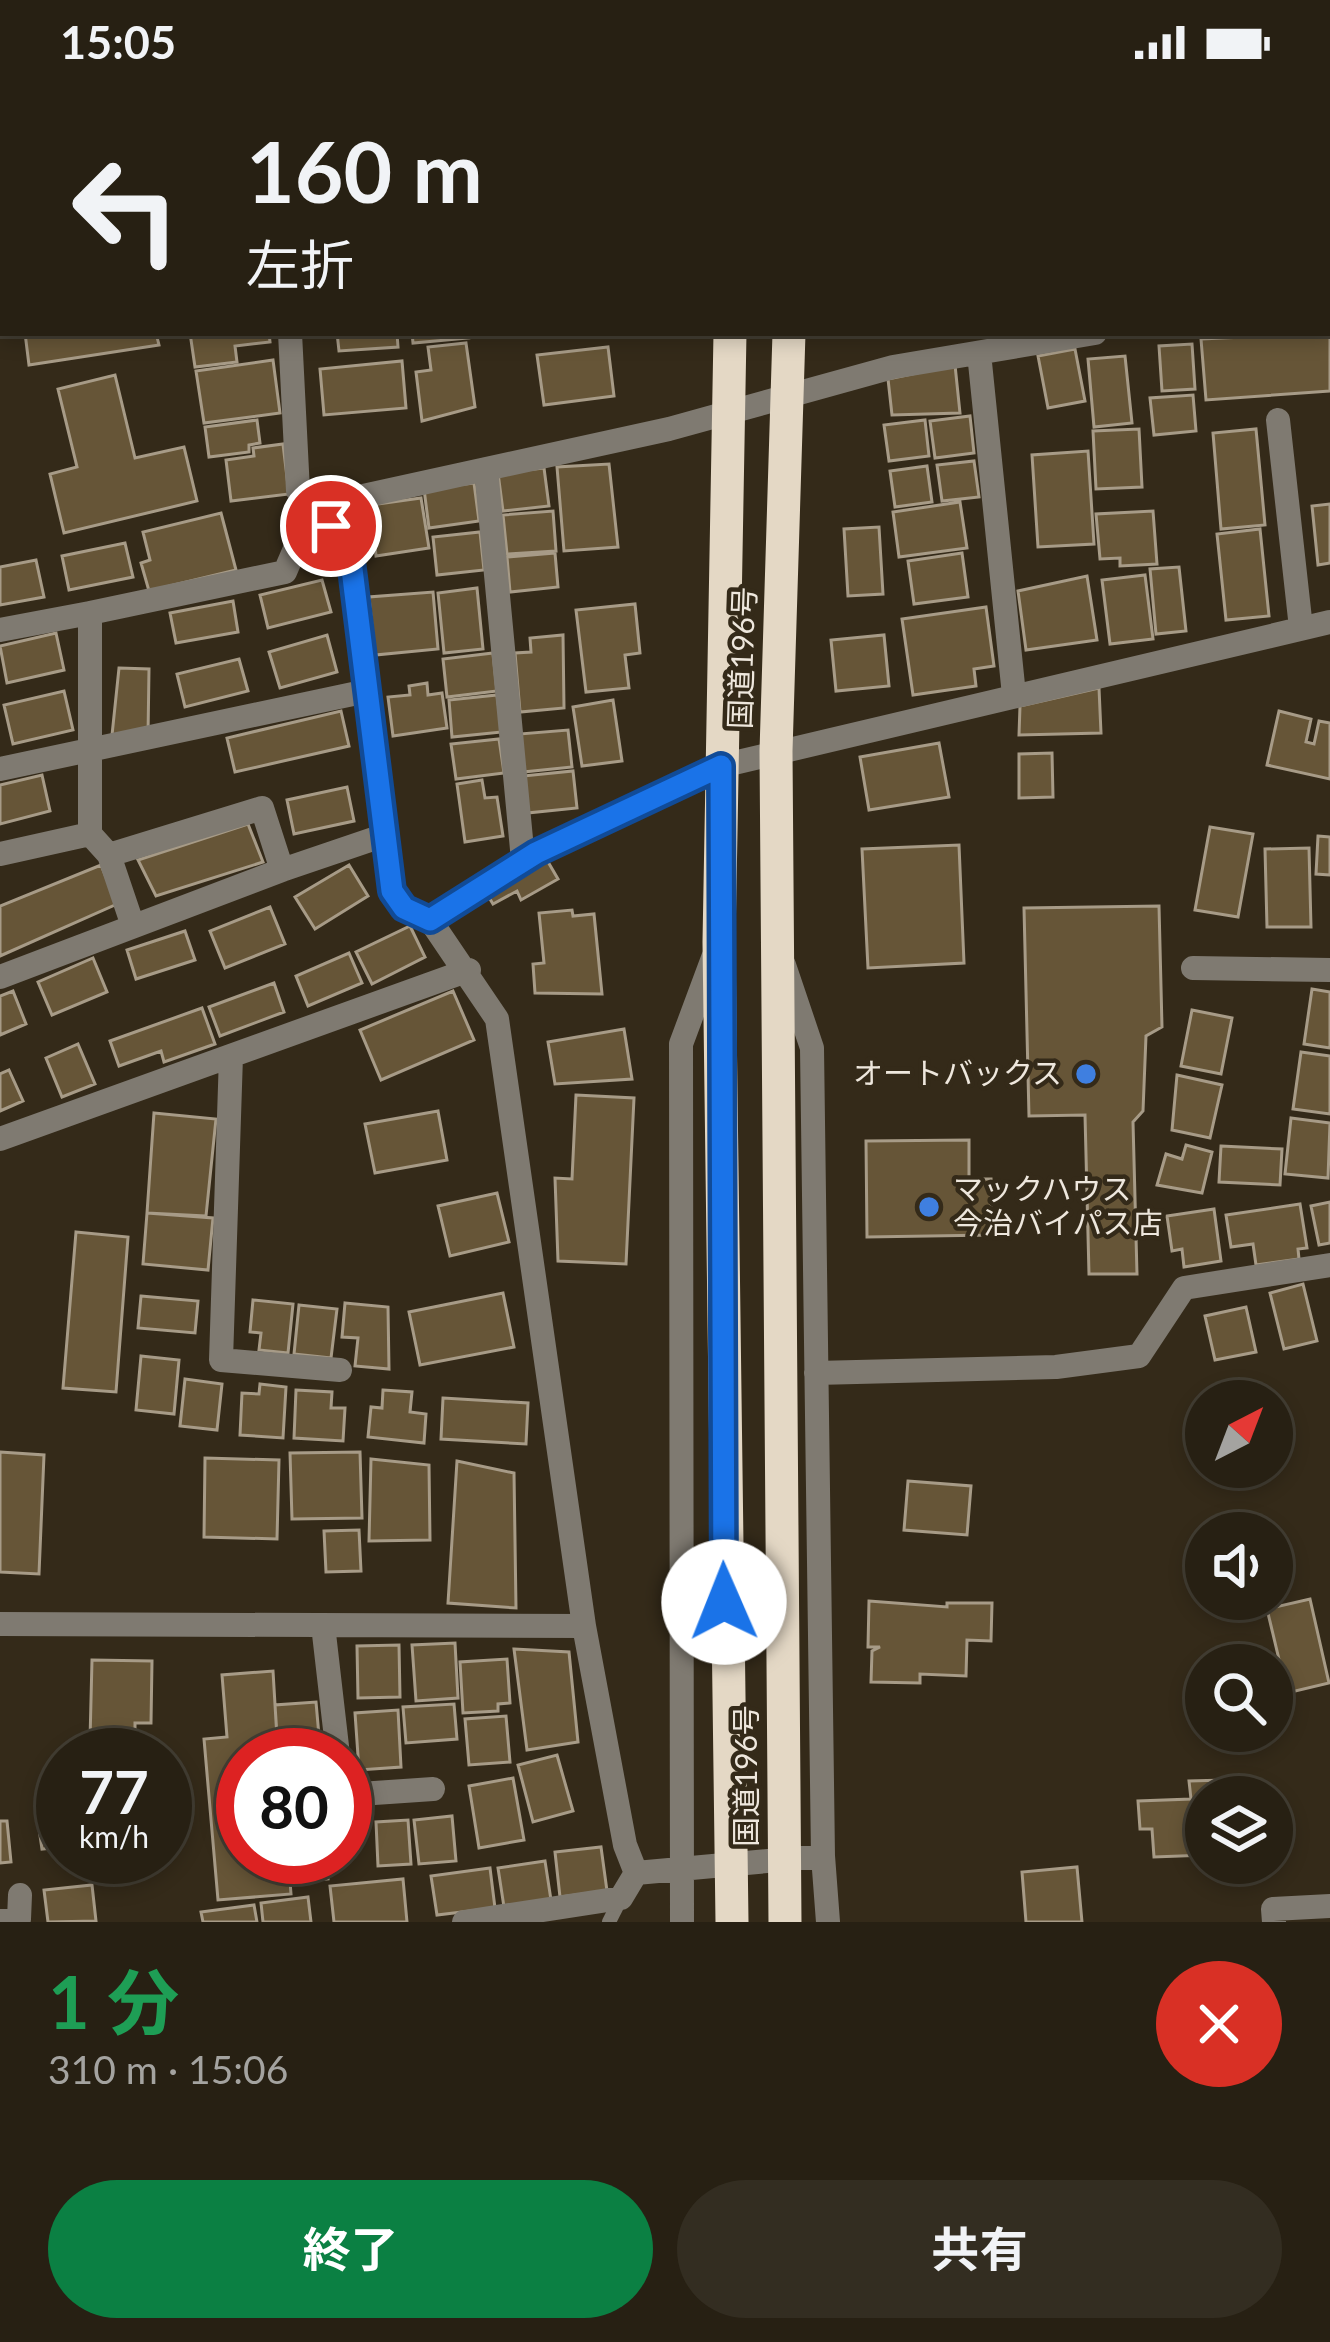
<!DOCTYPE html>
<html lang="ja">
<head>
<meta charset="utf-8">
<style>
  :root { --surface:#272013; --page:#332d21; --text:#f1f3f6; --muted:#a4a3a0; --line:#433e33; --accent:#0b8043 }
  body { margin:0; font-family:Lato,"Noto Sans JP",sans-serif; background:var(--page); color:var(--text); height:100vh; display:flex; flex-direction:column; font-size:45px; white-space:nowrap }
  * { box-sizing:border-box; margin:0 }
  p { font-size:39px; color:var(--muted) }
  .icon { flex:none; width:66px; height:66px; fill:none; stroke:currentColor; stroke-width:2; stroke-linecap:round; stroke-linejoin:round }
  .map { position:relative; height:1838px; overflow:hidden }
  .panel { display:flex; flex-direction:column; background:var(--surface); flex:1 }
  .panel>* { flex:none }
  .hud { position:absolute; left:0px; top:0px; width:1332px; height:252px; box-shadow:0 6px 18px #0003,0 0 0 3px var(--line); background:#272013; color:var(--text); overflow:hidden }
  .needle { width:78px; rotate:42deg }
  .fabs { position:absolute; left:1185px; top:1296px; display:grid; gap:24px }
  .fabs a { display:grid; place-items:center; width:108px; height:108px; border-radius:50%; background:var(--surface); box-shadow:0 6px 18px #0003,0 0 0 3px var(--line); font-size:60px }
  .speed { position:absolute; left:36px; top:1644px; display:flex; gap:24px; font-size:60px; font-weight:700; text-align:center }
  .speed>* { display:grid; place-content:center; width:156px; height:156px; border-radius:50%; background:var(--surface); box-shadow:0 6px 18px #0003,0 0 0 3px var(--line); line-height:1 }
  .speed small { font-size:30px; font-weight:400 }
  .speed .limit { border:18px solid #d22; background:#fff; color:#111 }
  .pin { position:absolute; display:grid; place-items:center; width:102px; height:102px; color:#fff; margin:-51px; border:6px solid #fff; border-radius:50%; box-shadow:0 3px 12px #0007 }
  .me { position:absolute; width:132px; margin:-66px; rotate:359deg; stroke-linejoin:round; filter:drop-shadow(0 0 9px #0008) }
  .turn { display:flex; align-items:center; gap:42px; height:252px; padding:0 48px; font-size:54px }
  .turn .icon { width:156px; height:156px; stroke-width:2.5 }
  .turn b { display:block; font-size:84px; line-height:102px }
  .round { display:grid; place-items:center; flex:none; width:126px; height:126px; border-radius:63px; background:var(--page) }
  .headline { display:flex; align-items:center; justify-content:space-between; height:204px; padding:0 48px }
  h1 { font-size:72px; font-weight:700; line-height:90px; color:#1e9e55 }
  .primary-button { display:flex; gap:24px; margin-top:auto; padding:24px 48px }
  .primary-button a { flex:1; height:138px; border-radius:72px; background:var(--accent); color:#fff; font-size:48px; font-weight:700; line-height:138px; text-align:center }
  .primary-button a+a { background:var(--page); color:var(--text) }
  .status { display:flex; justify-content:space-between; align-items:center; height:84px; padding:0 60px; background:var(--surface); direction:ltr }
  .status svg { height:33px; fill:currentColor }
  .map>svg:first-child { display:block }
  .building { fill:#665537; stroke:#a79b87; stroke-width:3 }
  .lines { fill:none; stroke-linecap:round; stroke-linejoin:round }
  .service { stroke:#7f7a71; stroke-width:14 }
  .minor { stroke:#7f7a71; stroke-width:24 }
  .trunk { stroke:#e4d8c5; stroke-width:33 }
  .route-casing { stroke:#114b97; stroke-width:30 }
  .route { stroke:#1a73e8; stroke-width:21 }
  .shop-dot { fill:#3f7fe0; stroke:#342a19; stroke-width:4.5 }
  .labels { text-anchor:middle; stroke-width:9; stroke-linejoin:round; paint-order:stroke }
  .street-label { font-size:30px; fill:#eee7dd; stroke:#342a19 }
  .poi-label { font-size:30px; fill:#eee7dd; stroke:#342a19; text-anchor:end }
</style>
</head>
<body>
<div class="status"><b>15:05</b><svg viewBox="0 0 49 12"><path d="M0 12V9h3v3zM5 12V6h3v6zM10 12V3h3v9zM15 12V0h3v12zM26 1h20v11H26zM47 4h2v5h-2z"/></svg></div>
<div class="map">
<svg width="1330" height="1838" viewBox="0 0 1330 1838">
  <rect width="100%" height="100%" fill="#342a19"/>
  <!-- building -->
  <path class="building" d="M1330,245V307L1206,316L1201,255L1329,249Z
    M25,249H156L159,261L29,281Z
    M190,249H269L270,258L235,262L237,278L195,283Z
    M337,249H397L398,263L339,267Z
    M412,249H469V254L413,259Z
    M466,259L475,323L422,337L416,288L431,286L428,263Z
    M1192,260L1195,305L1162,307L1159,262Z
    M608,263L614,312L544,321L537,271Z
    M1075,265L1085,317L1048,324L1038,272Z
    M1125,272L1132,339L1094,343L1088,275Z
    M273,276L280,329L204,339L196,287Z
    M402,277L406,324L324,331L320,285Z
    M955,281L960,329L892,331L888,295Z
    M115,291L135,374L184,363L197,417L64,449L50,390L77,383L58,305Z
    M1193,311L1196,347L1154,351L1150,314Z
    M970,332L974,369L935,374L930,337Z
    M257,336L260,359L249,361V368L209,373L205,343Z
    M925,336L929,372L889,377L884,341Z
    M1139,345L1142,403L1096,405L1093,347Z
    M1256,345L1265,441L1221,445L1213,349Z
    M283,360L289,410L231,417L226,376L254,372L253,364Z
    M1088,367L1094,460L1038,463L1032,371Z
    M974,377L979,413L942,417L937,381Z
    M609,380L618,463L564,467L557,383Z
    M927,382L932,418L895,423L890,387Z
    M544,384L549,422L503,427L498,389Z
    M474,399L479,437L429,444L424,405Z
    M421,414L429,464L376,472L375,462L355,465L349,424Z
    M960,418L967,464L899,473L893,428Z
    M1330,420V479L1318,481L1312,422Z
    M553,427L556,467L507,470L503,431Z
    M1153,427L1157,480L1120,482V474L1100,475L1096,430Z
    M221,429L236,486L149,507L141,479L150,476L143,448Z
    M879,443L883,510L848,512L844,445Z
    M1260,445L1269,532L1226,536L1217,450Z
    M480,448L484,486L437,491L433,453Z
    M125,459L133,493L69,506L62,472Z
    M555,469L558,503L510,508L507,473Z
    M962,469L968,513L914,520L908,477Z
    M36,476L44,513L0,521V483Z
    M1179,483L1186,547L1156,550L1150,485Z
    M1145,491L1153,555L1110,560L1102,496Z
    M1087,492L1097,556L1026,566L1018,507Z
    M322,496L331,528L268,544L260,511Z
    M477,504L483,565L444,569L438,509Z
    M433,508L438,565L375,571L369,513Z
    M233,517L238,548L176,559L170,529Z
    M635,520L640,569L625,571L629,604L586,608L576,526Z
    M986,523L994,582L974,585L976,602L913,611L902,535Z
    M56,549L64,586L7,599L0,562Z
    M327,551L337,588L280,604L269,568Z
    M563,551L564,624L520,628L515,569L531,568L530,554Z
    M884,551L889,602L836,607L831,556Z
    M493,569L497,607L447,613L443,575Z
    M239,575L248,607L185,623L177,590Z
    M119,584L149,585L148,652L112,651Z
    M427,599L428,611L442,609L447,644L393,652L388,613L410,611L409,602Z
    M1099,604L1101,649L1019,651L1020,622Z
    M64,607L73,646L13,660L4,621Z
    M497,611L502,648L452,653L449,616Z
    M613,616L622,677L582,682L573,623Z
    M341,627L349,662L235,688L227,654Z
    M1279,627L1311,635L1306,658L1314,660L1319,637L1330,639V695L1267,681Z
    M568,646L572,683L523,688L519,650Z
    M499,655L504,689L456,695L451,660Z
    M939,659L949,713L869,726L860,673Z
    M1052,669L1053,713L1019,714V670Z
    M573,687L577,724L527,729L523,692Z
    M42,691L50,727L0,740V701Z
    M482,696L485,714L497,713L503,752L465,758L457,700Z
    M347,703L354,737L294,750L287,716Z
    M248,740L263,778L156,812L138,776Z
    M1210,743L1253,750L1238,833L1195,826Z
    M1318,752L1330,753V791L1316,790Z
    M959,761L964,879L868,884L862,765Z
    M1309,764L1311,843H1267L1265,765Z
    M544,771L558,795L521,816L517,807L493,820L484,805Z
    M101,781L117,820L0,872V822Z
    M349,781L368,812L315,845L295,813Z
    M1159,822L1162,943L1146,952L1143,1027L1133,1038L1137,1190H1089L1085,1031L1029,1032L1024,824Z
    M270,823L285,860L225,884L210,847Z
    M572,826L573,832L594,830L602,910L535,909L533,880L544,879L539,829Z
    M410,842L425,873L372,900L356,868Z
    M185,847L195,876L136,895L127,866Z
    M349,869L362,899L308,922L296,892Z
    M93,874L107,908L52,931L38,898Z
    M274,899L284,928L220,952L209,923Z
    M1312,905L1330,908V964L1304,960Z
    M13,907L26,940L0,951V912Z
    M453,907L474,956L381,996L360,946Z
    M202,924L215,960L164,978L161,967L119,982L110,957Z
    M1192,926L1232,934L1221,990L1181,982Z
    M624,945L632,995L555,1000L548,958Z
    M78,960L95,1000L62,1013L46,974Z
    M1301,968L1330,972V1030L1293,1025Z
    M9,986L23,1017L0,1027V990Z
    M1177,991L1222,1001L1210,1054L1172,1046Z
    M576,1011L634,1014L626,1180L558,1177L555,1094L572,1095Z
    M438,1027L447,1076L375,1089L365,1040Z
    M154,1029L216,1035L206,1132L147,1129Z
    M1291,1034L1330,1039L1328,1094L1285,1090Z
    M969,1056V1095H991V1151L867,1153L866,1057Z
    M1186,1061L1212,1068L1202,1109L1157,1101L1166,1070L1182,1075Z
    M1221,1062L1282,1065L1280,1101L1219,1098Z
    M497,1109L509,1158L450,1172L438,1122Z
    M1330,1118V1159L1319,1161L1311,1122Z
    M1300,1120L1307,1164L1298,1165L1299,1175L1256,1181L1253,1160L1231,1163L1226,1131Z
    M1214,1125L1221,1177L1184,1183L1182,1165L1172,1167L1167,1132Z
    M147,1129L213,1134L208,1186L143,1180Z
    M76,1148L128,1153L116,1308L63,1304Z
    M1303,1200L1317,1257L1284,1265L1270,1209Z
    M503,1209L514,1263L420,1281L409,1228Z
    M141,1212L198,1217L195,1249L138,1244Z
    M253,1216L293,1220L288,1269L259,1266L261,1249L250,1248Z
    M345,1219L388,1223L389,1285L355,1282L358,1254L342,1253Z
    M299,1221L337,1225L331,1274L294,1270Z
    M1246,1223L1256,1268L1215,1276L1205,1232Z
    M141,1272L179,1276L174,1330L136,1326Z
    M185,1295L222,1300L217,1346L180,1342Z
    M260,1300L286,1303L283,1354L240,1351L242,1309L259,1310Z
    M296,1306L332,1308L331,1324H345L343,1357L294,1354Z
    M383,1306L412,1308L410,1328L426,1330L424,1359L368,1353L371,1323L382,1324Z
    M443,1314L528,1319L526,1360L441,1355Z
    M0,1368L44,1371L39,1490L0,1488Z
    M360,1368L362,1434L292,1435L290,1369Z
    M205,1374L279,1376L277,1455L204,1453Z
    M371,1375L429,1381L430,1456L369,1457Z
    M457,1377L514,1389L516,1524L448,1519Z
    M908,1397L971,1402L967,1451L904,1446Z
    M359,1446L361,1487L326,1488L324,1447Z
    M1310,1515L1329,1599L1287,1609L1267,1525Z
    M869,1517L947,1523V1519H992L991,1557L967,1556L966,1592L920,1590V1599L871,1598L872,1567L880,1563H868Z
    M455,1559L458,1614L416,1617L412,1561Z
    M399,1561L400,1613L358,1614L357,1562Z
    M514,1565L569,1568L578,1658L527,1666Z
    M507,1575L510,1619L498,1620V1627L463,1629L460,1578Z
    M92,1576L152,1577L151,1639H135V1657L90,1656Z
    M273,1587L278,1671H243V1773H288L291,1810L218,1816L204,1655L227,1653L222,1591Z
    M316,1618L320,1663L278,1666L275,1621Z
    M454,1620L457,1655L406,1659L403,1623Z
    M398,1626L401,1683L359,1686L355,1629Z
    M506,1632L510,1678L469,1681L465,1635Z
    M557,1671L573,1727L533,1738L518,1681Z
    M513,1694L524,1756L479,1764L469,1702Z
    M1225,1696L1226,1708L1256,1707L1257,1713H1206V1771L1154,1773L1152,1745H1140L1138,1717L1191,1715L1189,1697Z
    M63,1728V1763L42,1765L37,1731Z
    M452,1732L456,1777L419,1780L414,1736Z
    M408,1736L411,1780L378,1782L376,1738Z
    M0,1737H7L11,1778L0,1779Z
    M601,1763L607,1807L560,1813L555,1768Z
    M293,1773H326L328,1795L295,1798Z
    M545,1777L551,1816L504,1823L498,1784Z
    M1077,1783L1082,1838H1026L1022,1788Z
    M490,1784L495,1824L437,1831L431,1792Z
    M403,1795L407,1838H334L330,1802Z
    M92,1801L96,1837L48,1838L44,1806Z
    M308,1813L311,1838H263L261,1819Z
    M254,1821L257,1838H203L201,1828Z"/>
  <g class="lines">
    <!-- service -->
    <path class="service" d="M609,1838L621,1814"/>
    <!-- minor -->
    <path class="minor" d="M283,0V3
      M1329,209H1330
      M290,249L298,407L349,461L392,807L404,824L430,836L497,935L584,1542L625,1761L636,1789L823,1772
      M979,269L1014,611
      M1278,336L1301,544
      M486,385L523,776
      M0,546L90,529
      M0,685L367,607
      M90,750V529L285,488L313,423L669,345L893,283L1095,249
      M0,770L90,750L109,771L262,724L282,786L385,751
      M109,771L133,842
      M430,836L536,769L721,682L1330,538
      M784,881L812,964L823,1772L828,1838
      M1193,884L1330,886
      M0,893L282,786
      M231,972L221,1276L340,1286
      M0,1055L469,886
      M816,1289L1056,1283L1139,1272L1184,1204L1330,1181
      M0,1540L584,1542
      M323,1541L338,1671
      M345,1711L433,1705
      M0,1837L19,1835L20,1811
      M464,1838L621,1814L636,1789
      M682,1838L681,960L713,874
      M1274,1838L1273,1825L1330,1822"/>
    <!-- trunk -->
    <path class="trunk" d="M729,0V3
      M241,3L251,0
      M794,3V0
      M0,79L3,78
      M730,249L719,858L732,1838
      M785,1838L776,667L789,249"/>
  </g>
  <g class="lines">
    <!-- route casing -->
    <g class="route-casing">
      <path id="route" d="M331,442L349,461L392,807L404,824L430,836L536,769L721,682L724,1518"/>
    </g>
    <!-- route -->
    <use href="#route" class="route"/>
  </g>
  <!-- markers -->
  <g class="shop-dot">
    <circle cx="1086" cy="990" r="12"/>
    <circle cx="929" cy="1123" r="12"/>
  </g>
  <g class="labels">
    <!-- street labels -->
    <g class="street-label">
      <text transform="translate(743 574) rotate(-88)" y="10">国道196号</text>
      <text transform="translate(747 1692) rotate(-90)" y="10">国道196号</text>
    </g>
    <!-- poi labels -->
    <g class="poi-label">
      <text x="1062" y="1000">オートバックス</text>
      <text x="953" y="1116" text-anchor="start">マックハウス<tspan x="953" dy="34">今治バイパス店</tspan></text>
    </g>
  </g>
</svg>
<div class="fabs">
<a><svg class="needle" viewBox="-14 -14 28 28"><path d="M0-13l5 13h-10z" fill="#e53935"/><path d="M0 13l5-13h-10z" fill="#a4a3a0"/></svg></a>
<a><svg class="icon" aria-label="sound" viewBox="0 0 24 24"><path d="M4 9h4l5-4v14l-5-4H4zM17 9q2 3 0 6"/></svg></a>
<a><svg class="icon" aria-label="search" viewBox="0 0 24 24"><circle cx="10" cy="10" r="6"/><path d="M15 15l6 6"/></svg></a>
<a><svg class="icon" aria-label="layers" viewBox="0 0 24 24"><path d="M12 4l9 5-9 5-9-5zM3 14l9 5 9-5"/></svg></a>
</div>
<div class="speed"><div>77<small>km/h</small></div><div class="limit">80</div></div>
<div class="pin" style="left:331px;top:442px;background:#d93025"><svg class="icon" aria-label="arrive" viewBox="0 0 24 24"><path d="M6 21V4h12l-3 4 3 4H6"/></svg></div>
<svg class="me" style="left:724px;top:1518px" viewBox="-20 -20 40 40"><circle r="19" fill="#fff"/><path d="M0-13L10 11 0 6-10 11z" fill="#1a73e8"/></svg>
<div class="hud">
<div class="turn"><svg class="icon" aria-label="left" viewBox="0 0 24 24"><path d="M17 20v-9H6M10 6l-5 5 5 5"/></svg><div><b>160 m</b>左折</div></div>
</div>
</div>
<section class="panel">
<div class="headline"><div><h1>1 分</h1><p>310 m · 15:06</p></div><a class="round" style="background:#d93025;color:#fff"><svg class="icon" aria-label="close" viewBox="0 0 24 24"><path d="M6 6l12 12M18 6L6 18"/></svg></a></div>
<div class="primary-button"><a>終了</a><a>共有</a></div>
</section>
</body>
</html>
